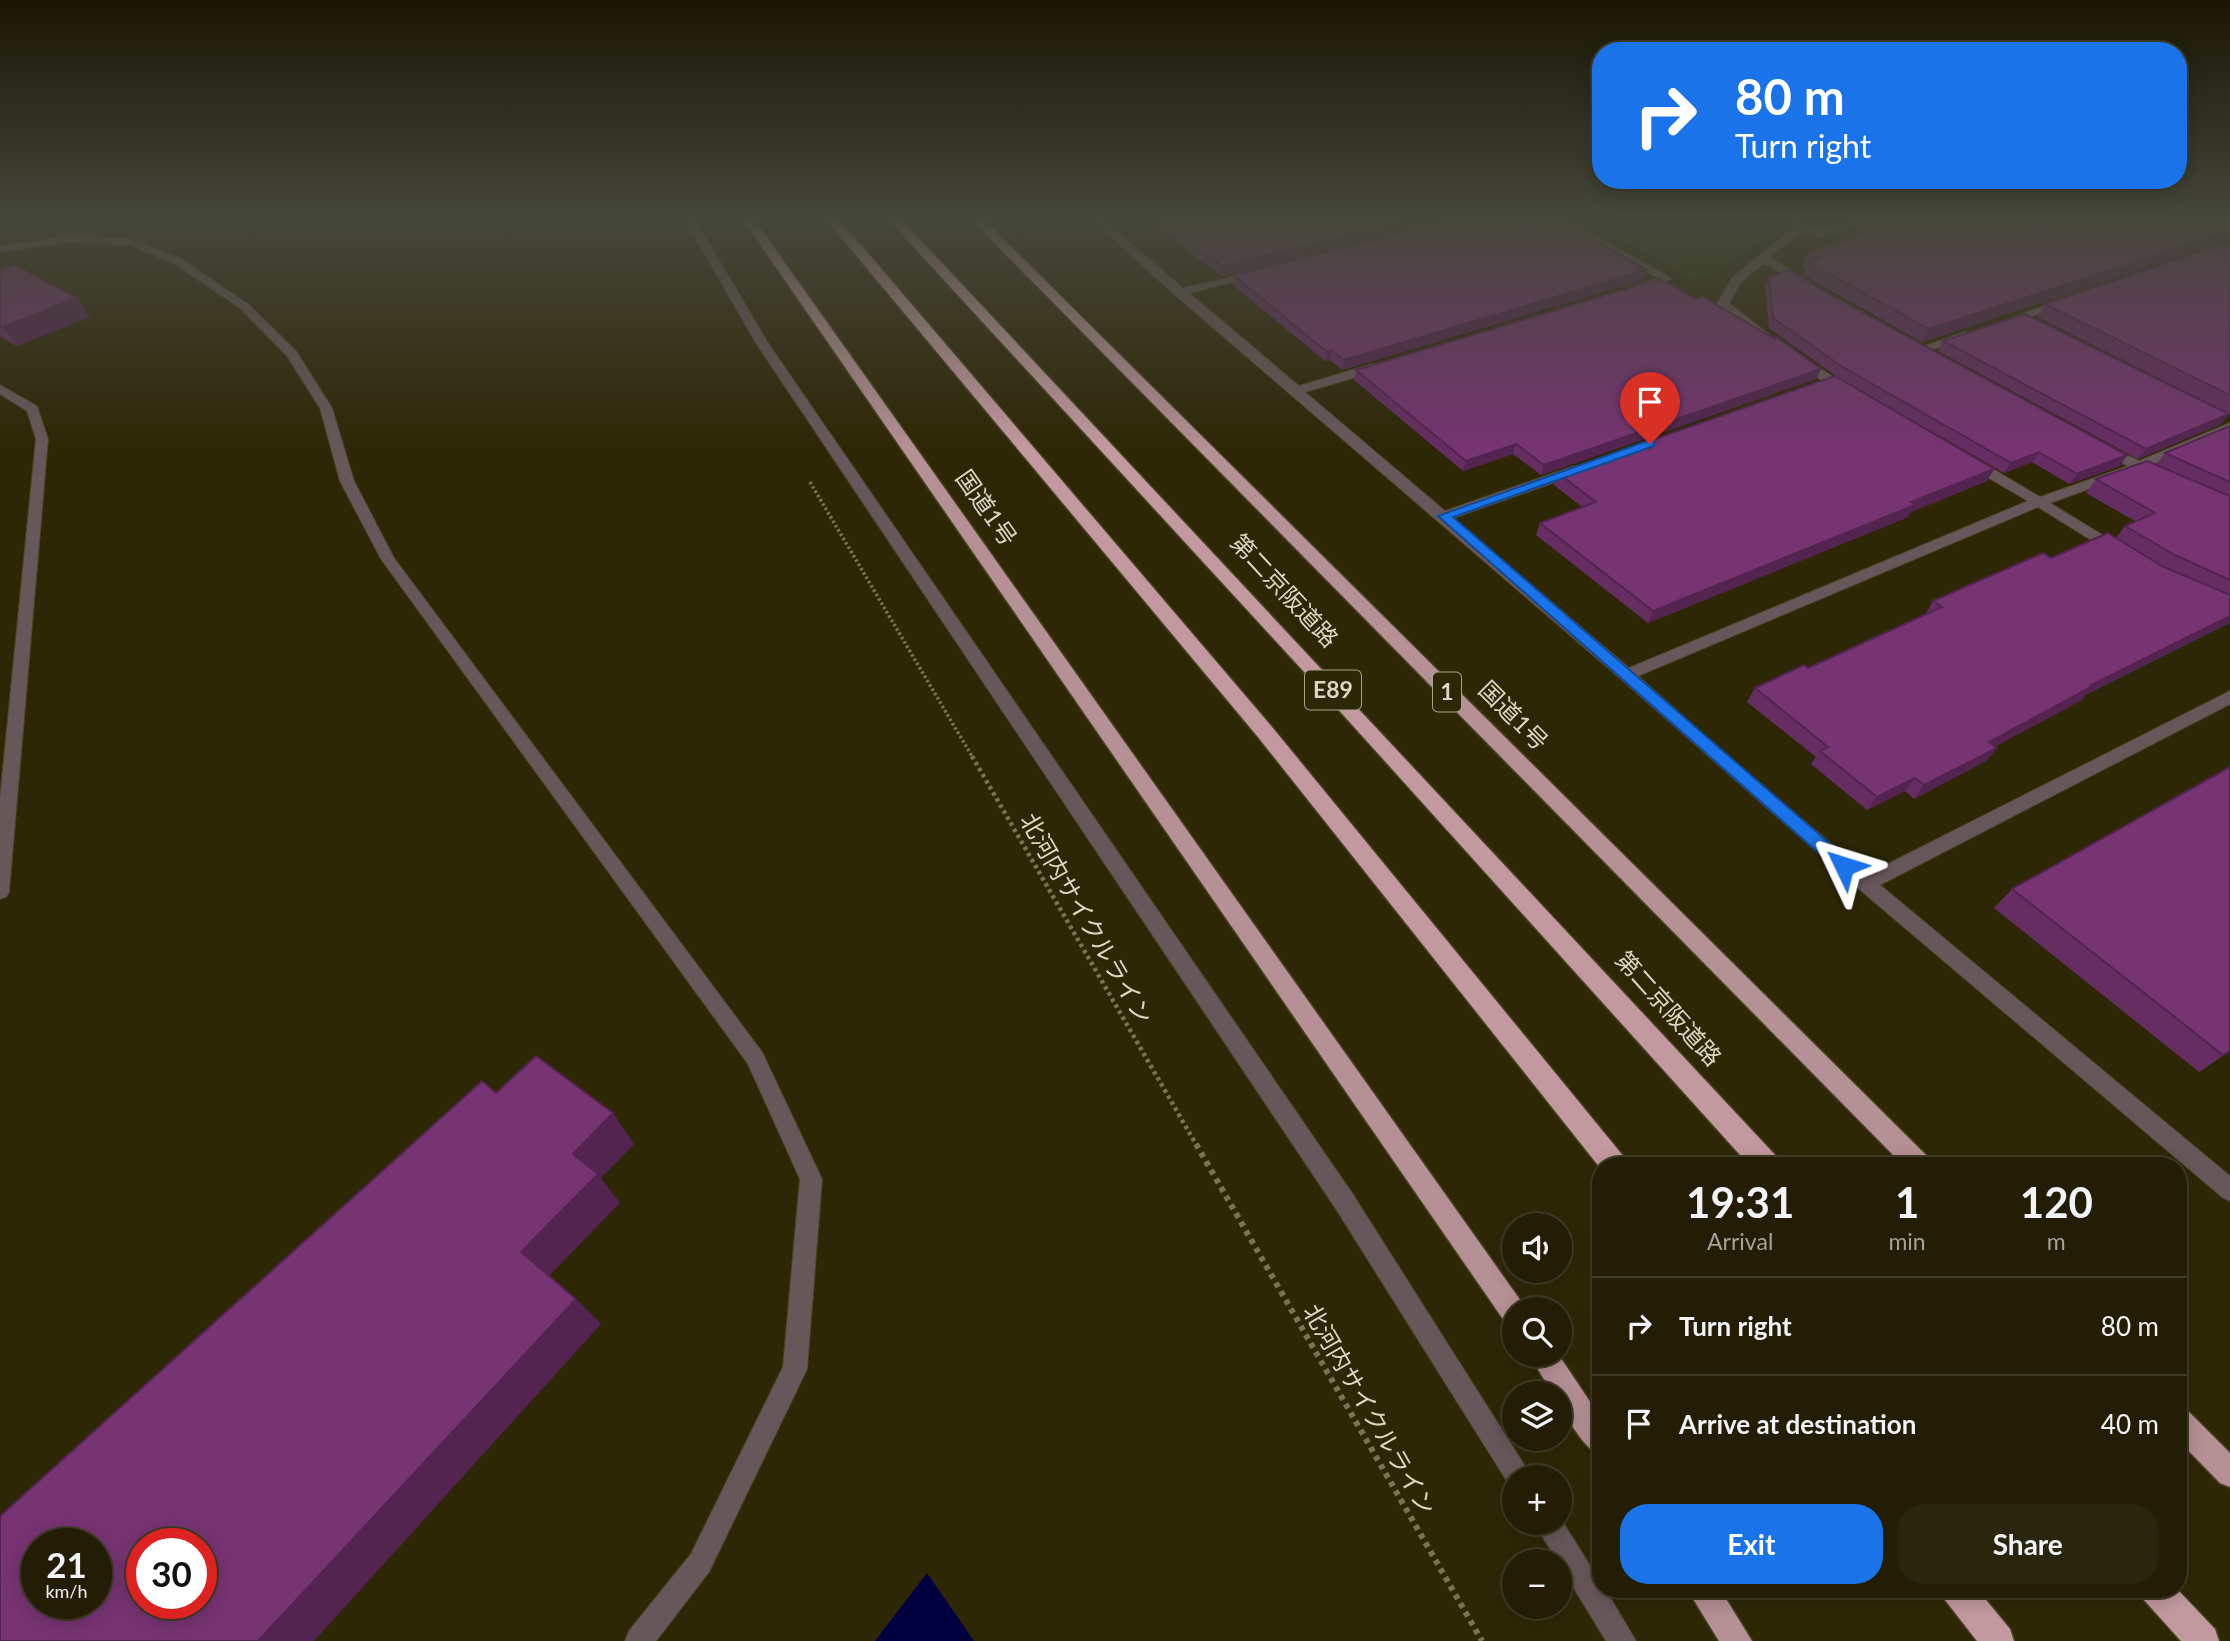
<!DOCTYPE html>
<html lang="en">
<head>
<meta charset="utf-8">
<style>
  :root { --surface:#221d04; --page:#2a260e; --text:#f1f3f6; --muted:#a2a29a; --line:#3f3b26; --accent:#1a73e8 }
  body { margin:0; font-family:Lato,"Noto Sans JP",sans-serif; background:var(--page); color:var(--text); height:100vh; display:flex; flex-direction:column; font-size:26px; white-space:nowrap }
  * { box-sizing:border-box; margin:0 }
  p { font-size:23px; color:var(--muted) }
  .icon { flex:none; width:38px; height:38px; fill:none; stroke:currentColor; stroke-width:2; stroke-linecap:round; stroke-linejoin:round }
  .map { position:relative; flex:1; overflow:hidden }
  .drawer { position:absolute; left:1592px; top:1157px; width:595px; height:441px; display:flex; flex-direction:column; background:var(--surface); border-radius:28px; box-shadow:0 4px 18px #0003,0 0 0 2px var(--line) }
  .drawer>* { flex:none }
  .hud { position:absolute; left:1592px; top:42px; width:595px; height:147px; border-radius:28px; box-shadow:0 4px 18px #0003,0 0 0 2px var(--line); background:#1a73e8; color:#fff; overflow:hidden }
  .tools { position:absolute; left:1502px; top:1213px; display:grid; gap:14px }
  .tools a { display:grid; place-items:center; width:70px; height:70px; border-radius:50%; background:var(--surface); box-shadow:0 4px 18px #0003,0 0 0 2px var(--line); font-size:35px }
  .speed { position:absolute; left:21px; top:1528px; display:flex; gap:14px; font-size:35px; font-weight:700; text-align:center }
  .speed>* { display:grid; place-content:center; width:91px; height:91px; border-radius:50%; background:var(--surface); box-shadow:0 4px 18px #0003,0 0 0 2px var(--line); line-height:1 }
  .speed small { font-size:18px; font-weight:400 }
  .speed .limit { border:10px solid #d22; background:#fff; color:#111 }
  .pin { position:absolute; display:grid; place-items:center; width:60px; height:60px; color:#fff; margin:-72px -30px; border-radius:50% 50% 50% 0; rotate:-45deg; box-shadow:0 0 7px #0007 }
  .pin .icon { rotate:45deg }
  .me { position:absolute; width:77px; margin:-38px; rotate:311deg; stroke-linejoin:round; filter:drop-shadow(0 0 5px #0008) }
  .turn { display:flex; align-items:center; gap:24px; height:147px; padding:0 28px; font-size:32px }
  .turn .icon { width:91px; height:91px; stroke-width:2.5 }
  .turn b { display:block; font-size:49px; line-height:60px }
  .eta { display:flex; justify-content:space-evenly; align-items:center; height:119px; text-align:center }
  .eta b { font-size:42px; font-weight:700; line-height:49px }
  .cta { display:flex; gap:14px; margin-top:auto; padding:14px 28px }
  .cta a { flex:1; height:80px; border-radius:28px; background:var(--accent); color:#fff; font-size:28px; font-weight:700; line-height:80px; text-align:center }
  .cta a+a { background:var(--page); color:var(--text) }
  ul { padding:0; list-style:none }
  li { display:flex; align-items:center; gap:21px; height:98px; padding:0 28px; border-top:2px solid var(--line) }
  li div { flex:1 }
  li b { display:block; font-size:26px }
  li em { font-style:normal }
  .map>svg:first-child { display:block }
  .green { fill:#2b3c05 }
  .water { fill:#000040 }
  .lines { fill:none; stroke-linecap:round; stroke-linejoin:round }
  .minor-casing { stroke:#4a4324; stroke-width:2 }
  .tertiary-casing { stroke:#4a4324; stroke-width:2 }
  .trunk-casing { stroke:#4a4324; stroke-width:3 }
  .motorway-casing { stroke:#4a4324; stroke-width:3 }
  .path-far2 { stroke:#787257; stroke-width:3.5; stroke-dasharray:2.5 2.5; stroke-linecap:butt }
  .path-far1 { stroke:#787257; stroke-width:4.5; stroke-dasharray:3.5 3.5; stroke-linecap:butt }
  .path { stroke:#787257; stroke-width:6; stroke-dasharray:5 5; stroke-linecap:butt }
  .minor { fill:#68575a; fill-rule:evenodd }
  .tertiary { fill:#68575a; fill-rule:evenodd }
  .trunk { fill:#b59095; fill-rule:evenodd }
  .motorway { fill:#c2999f; fill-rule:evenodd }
  .wall { fill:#652d62 }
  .shaded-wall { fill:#532450 }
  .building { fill:#763472; stroke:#532450; stroke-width:2; fill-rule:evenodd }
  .route { fill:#1a73e8; stroke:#114b97; stroke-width:2 }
  .labels { text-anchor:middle; stroke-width:6; stroke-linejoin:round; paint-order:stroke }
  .shield { fill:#2e2706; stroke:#a7a28b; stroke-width:2 }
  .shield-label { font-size:23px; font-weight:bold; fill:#dbd7c4 }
  .street-label { font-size:24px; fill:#dbd7c4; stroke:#2e2706 }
</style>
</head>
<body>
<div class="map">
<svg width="2230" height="1641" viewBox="0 0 2230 1641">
  <rect width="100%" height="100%" fill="#2e2706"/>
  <!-- green -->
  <path class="green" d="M1583,218H1774L1785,225L1712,275L1693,279Z"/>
  <!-- water -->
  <path class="water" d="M927,1573L974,1641H875Z"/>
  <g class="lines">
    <!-- minor casing -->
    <g class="minor-casing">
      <path id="minor" d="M684,218H694L768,343L1352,1193L1532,1477H1514V1488L1510,1486L1336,1209L756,343Z
        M1090,218H1101L1183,288L1260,271V275L1189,293L1299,386L1372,364H1380V370L1305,392L1445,511L1574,466H1584V472L1453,518L1629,668L2028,501L1968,466V460H1978L2040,497L2128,466L2098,451V445H2108L2139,461L2230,423V432L2149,466L2161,472V478H2151L2138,471L2050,503L2122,547V553H2112L2038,507L1638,676L1745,772L1868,874L2230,691V704L1880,885L2230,1176V1201L2222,1197L1859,889L1621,679L1174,294Z
        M1552,218H1565L1672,279L1645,289H1637V285L1658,278Z
        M1784,218H1797L1818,231L1862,218H1879L1817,238L1803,231L1770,257L1810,282V286H1802L1764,263L1741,282L1729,303L1771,336V340L1767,341L1717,304L1732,278L1795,226Z
        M2060,300L2070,302L2030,317L2039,322V326H2031L2014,317Z
        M1965,332L1971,335L1969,337L1922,353L1916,349Z
        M1802,357L1835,378V384H1827L1798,364L1796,361Z
        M0,385L37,406L48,439L9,892L6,897L0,899V799L36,439L27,411L0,394Z
        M1559,1516L1601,1583V1589H1605L1636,1641H1606L1539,1531L1535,1522H1559Z"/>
    </g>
    <!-- tertiary casing -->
    <g class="tertiary-casing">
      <path id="tertiary" d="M69,236L129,239L178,257L248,304L296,351L332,408L354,481L394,558L762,1052L822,1179L807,1369L709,1572L656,1641H625L629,1631L691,1554L783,1367L800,1179L748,1064L381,559L340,481L320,408L287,356L240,308L170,261L128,245L69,242L0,252V246Z"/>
    </g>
    <!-- trunk casing -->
    <g class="trunk-casing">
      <path id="trunk" d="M742,218H753L1523,1304L1525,1309H1514V1326L1505,1322Z
        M970,218H982L1929,1158L1933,1166H1904Z
        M1529,1354H1558L1601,1418V1456C1585,1450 1559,1410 1559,1393H1552Z
        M2179,1408L2189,1412L2230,1453V1487L2220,1483L2179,1441Z
        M1687,1589H1720L1752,1641H1719Z"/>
    </g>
    <!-- motorway casing -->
    <g class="motorway-casing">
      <path id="motorway" d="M825,218H838L1272,727L1624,1157L1628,1166H1601V1169L1258,737Z
        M887,218H900L1777,1157L1781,1166H1750L1318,687Z
        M1940,1589H1977L2010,1629L2014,1641H1977L1945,1600Z
        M2139,1589H2177L2215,1629L2219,1641H2181L2144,1600Z"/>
    </g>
    <!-- path-far2 -->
    <path class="path-far2" d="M810,482L973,758"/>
    <!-- path-far1 -->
    <path class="path-far1" d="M972,756L1197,1146"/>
    <!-- path -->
    <path class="path" d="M1196,1144L1482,1641"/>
    <!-- minor -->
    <use href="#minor" class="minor"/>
    <!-- tertiary -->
    <use href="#tertiary" class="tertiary"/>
    <!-- trunk -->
    <use href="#trunk" class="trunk"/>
    <!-- motorway -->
    <use href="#motorway" class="motorway"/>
  </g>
  <!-- wall -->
  <path class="wall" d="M1148,218H1455L1222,276L1207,264H1204Z
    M1859,218H2230V240L1922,342L1803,275L1806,268L1802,266L1808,253L1864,234L1854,229Z
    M2230,242V414L2037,317L2045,304Z
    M0,270L90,317L17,346L0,337Z
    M1646,270L1643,280L1342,370L1330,360L1325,361L1320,357L1233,285V275Z
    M1769,277L1830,295L2120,466L2069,484L2032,462L2004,473L1836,376L1769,328L1765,286Z
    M1775,336L1816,379L1541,475L1513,454L1463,471L1354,380L1356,370L1774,338Z
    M1943,341L2229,414L2221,424L2138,459L1938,351Z
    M2230,426V623L2085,695L2082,700L1995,746L1997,748L1986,761L1914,799L1905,791L1867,810L1811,764L1816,757L1747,702L1755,688L1808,668L1925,615L1933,601L2051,558L2116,538L2125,526L2135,521L2086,493L2096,479L2156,465L2165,453Z
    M1994,469L1987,481L1911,512L1908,517L1648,623L1536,535L1540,523L1582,507L1554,485L1558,473Z
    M2012,889L2230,1051L2199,1072L1994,908Z"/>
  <!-- shaded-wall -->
  <path class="shaded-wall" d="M1419,218H1455L1222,276V266Z
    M1842,218H1852L1840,222Z
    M2230,231V240L1922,342L1929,329Z
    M1207,254V264H1204V255Z
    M1646,270L1643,280L1342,370L1344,360Z
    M77,298L90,317L17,346L3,327Z
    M1331,350L1330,360L1325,361L1327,351Z
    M1821,369L1816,379L1541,475L1544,465Z
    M2229,414L2221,424L2138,459L2146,449Z
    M1516,444L1513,454L1463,471L1466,461Z
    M2039,452L2032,462L2004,473L2011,463Z
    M2127,455L2120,466L2069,484L2077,474Z
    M1994,469L1987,481L1911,512L1908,517L1648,623L1653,611Z
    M2230,616V623L2085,695L2082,700L1978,756L1989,742L2091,685Z
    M1997,748L1986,761L1914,799L1924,785Z
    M1915,778L1905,791L1867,810L1877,797Z
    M613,1113L634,1144L601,1178L620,1203L547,1278L521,1252L573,1154Z
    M576,1299L601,1324L314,1641H258Z"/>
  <!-- building -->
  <path class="building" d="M1159,218H1419L1222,266L1207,254L1204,255Z
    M1461,218H1557L1646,270L1344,360L1331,350L1327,351L1321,347L1233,275Z
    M1863,218H2230V231L1929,329L1808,262L1819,259L1808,253L1882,228Z
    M2230,242V395L2045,304Z
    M14,265L77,298L3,327L0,326V270Z
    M1790,270L1830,295L2127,455L2077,474L2039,452L2011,463L1841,366L1773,318L1769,277Z
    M1660,279L1695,299L1703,297L1775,339V336L1821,369L1544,465L1516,444L1466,461L1356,370Z
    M2025,314L2229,414L2146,449L1943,341Z
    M1835,376L1994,469L1911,502L1915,505L1653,611L1540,523L1596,502L1558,473Z
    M2230,426V482L2165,453Z
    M2147,461L2230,496V580L2175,555L2125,526L2155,513L2096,479Z
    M2108,533L2162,566L2230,595V616L2091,685L2093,686L1989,742L1997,748L1924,785L1915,778L1877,797L1820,751L1828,747L1755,688L1804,665L1808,668L1942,607L1933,601L2043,553L2051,558Z
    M2230,767V1051L2223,1055L2012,889Z
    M536,1056L613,1113L573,1154L598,1174L521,1252L576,1299L258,1641H0V1516L482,1081L496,1093ZM37,1544H96V1603H37ZM142,1544H201V1603H142Z"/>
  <!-- sky -->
  <linearGradient id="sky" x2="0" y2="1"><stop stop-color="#191503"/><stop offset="0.49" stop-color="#46473b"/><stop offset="1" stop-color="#46473b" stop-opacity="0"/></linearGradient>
  <rect width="2230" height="448" fill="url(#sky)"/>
  <!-- route -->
  <path class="route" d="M1650,440L1654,441V446L1453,517L1850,861L1852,866L1850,870H1838L1438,516Z"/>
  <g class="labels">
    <!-- shield labels -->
    <g class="shield">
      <rect x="1305" y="670.5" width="56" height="39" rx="5"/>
      <rect x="1433" y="672.5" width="28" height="39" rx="5"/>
    </g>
    <g class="shield-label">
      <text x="1333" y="698">E89</text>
      <text x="1447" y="700">1</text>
    </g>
    <!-- street labels -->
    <g class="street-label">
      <text transform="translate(986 508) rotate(55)" y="8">国道1号</text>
      <text transform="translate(1284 591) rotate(47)" y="8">第二京阪道路</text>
      <text transform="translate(1513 716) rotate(45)" y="8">国道1号</text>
      <text transform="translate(1086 919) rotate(60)" y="8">北河内サイクルライン</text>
      <text transform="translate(1668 1009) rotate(48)" y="8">第二京阪道路</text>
      <text transform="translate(1369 1410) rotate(60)" y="8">北河内サイクルライン</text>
    </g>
  </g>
</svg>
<div class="tools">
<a><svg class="icon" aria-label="sound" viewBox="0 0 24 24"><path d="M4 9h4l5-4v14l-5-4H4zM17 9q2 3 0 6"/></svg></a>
<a><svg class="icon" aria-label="search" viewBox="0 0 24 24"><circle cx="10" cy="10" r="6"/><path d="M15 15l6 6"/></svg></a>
<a><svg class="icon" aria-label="layers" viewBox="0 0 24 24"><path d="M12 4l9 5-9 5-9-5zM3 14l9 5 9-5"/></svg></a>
<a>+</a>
<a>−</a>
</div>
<div class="speed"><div>21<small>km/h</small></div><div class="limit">30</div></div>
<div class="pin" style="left:1650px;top:444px;background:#d93025"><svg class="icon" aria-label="arrive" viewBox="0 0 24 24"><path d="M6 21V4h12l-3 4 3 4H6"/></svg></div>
<svg class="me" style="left:1844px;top:866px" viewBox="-20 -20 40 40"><path d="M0-17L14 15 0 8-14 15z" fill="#1a73e8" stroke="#fff" stroke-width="4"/></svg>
<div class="hud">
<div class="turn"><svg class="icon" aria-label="right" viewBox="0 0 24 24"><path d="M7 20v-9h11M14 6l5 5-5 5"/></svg><div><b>80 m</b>Turn right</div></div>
</div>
<section class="drawer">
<div class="eta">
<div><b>19:31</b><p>Arrival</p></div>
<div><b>1</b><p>min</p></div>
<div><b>120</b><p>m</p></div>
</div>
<ul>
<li><svg class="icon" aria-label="right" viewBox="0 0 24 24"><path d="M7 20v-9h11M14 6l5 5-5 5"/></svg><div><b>Turn right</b></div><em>80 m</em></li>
<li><svg class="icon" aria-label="arrive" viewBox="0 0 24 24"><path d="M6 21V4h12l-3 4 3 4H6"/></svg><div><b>Arrive at destination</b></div><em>40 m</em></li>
</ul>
<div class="cta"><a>Exit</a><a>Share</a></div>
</section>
</div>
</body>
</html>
